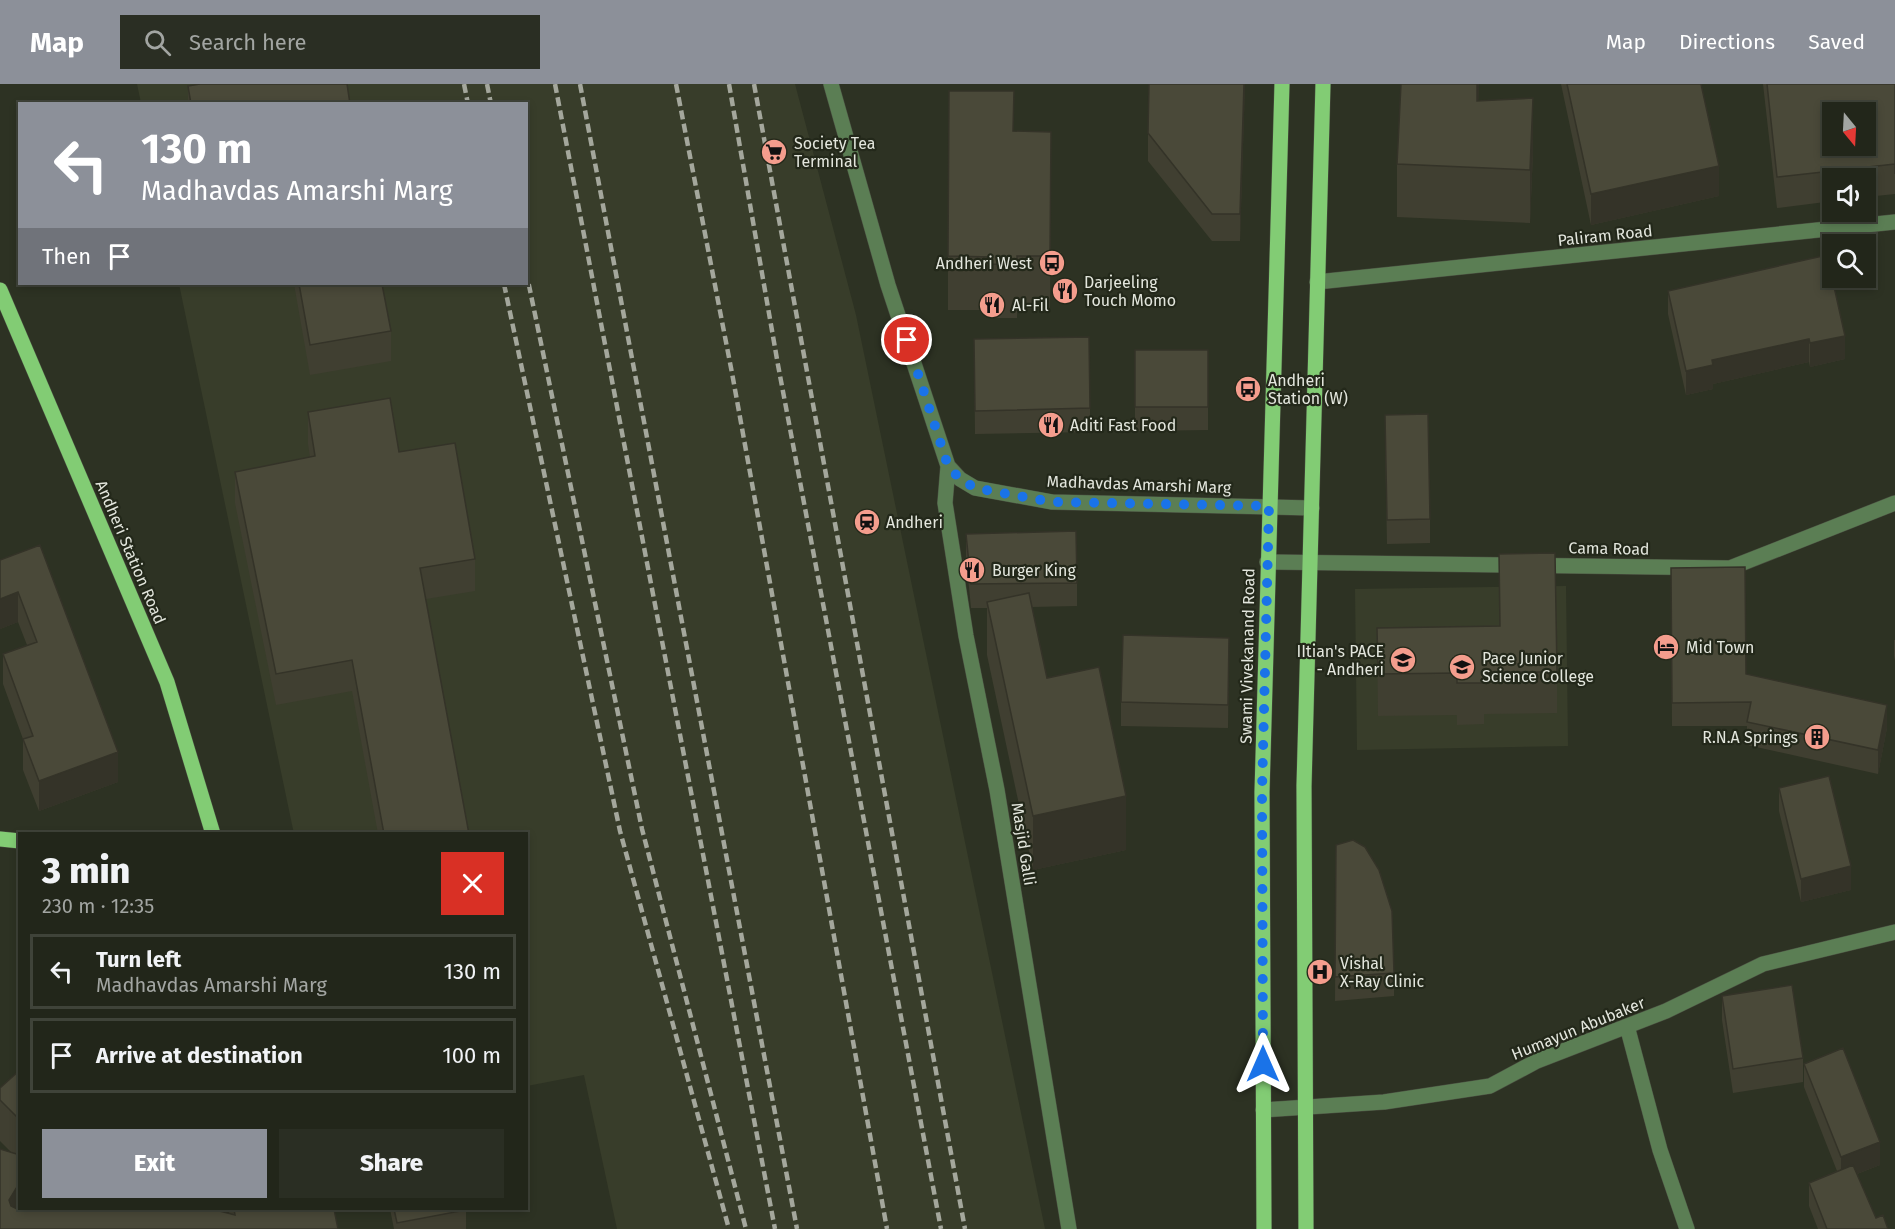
<!DOCTYPE html>
<html lang="en">
<head>
<meta charset="utf-8">
<style>
  :root { --surface:#22261a; --page:#2a2e23; --text:#f1f3f6; --muted:#a2a5a2; --line:#3f4339; --accent:#8c9099 }
  body { margin:0; font-family:"Fira Sans",sans-serif; background:var(--page); color:var(--text); height:100vh; display:flex; flex-direction:column; font-size:22px; white-space:nowrap }
  * { box-sizing:border-box; margin:0 }
  p { font-size:20px; color:var(--muted) }
  .icon { flex:none; width:33px; height:33px; fill:none; stroke:currentColor; stroke-width:2; stroke-linecap:round; stroke-linejoin:round }
  .map { position:relative; flex:1; overflow:hidden }
  .sheet { position:absolute; left:18px; top:748px; width:510px; height:378px; display:flex; flex-direction:column; background:var(--surface); border-radius:0px; box-shadow:0 3px 9px #0003,0 0 0 2px var(--line) }
  .sheet>* { flex:none }
  .hud { position:absolute; left:18px; top:18px; width:510px; height:183px; border-radius:0px; box-shadow:0 3px 9px #0003,0 0 0 2px var(--line); background:#8c9099; color:#fff; overflow:hidden }
  .needle { width:39px; rotate:162deg }
  .buttons { position:absolute; left:1822px; top:18px; display:grid; gap:12px }
  .buttons a { display:grid; place-items:center; width:54px; height:54px; border-radius:0px; background:var(--surface); box-shadow:0 3px 9px #0003,0 0 0 2px var(--line); font-size:30px }
  .pin { position:absolute; display:grid; place-items:center; width:51px; height:51px; color:#fff; margin:-26px; border:3px solid #fff; border-radius:50%; box-shadow:0 2px 6px #0007 }
  .me { position:absolute; width:66px; margin:-33px; rotate:0deg; stroke-linejoin:round; filter:drop-shadow(0 0 4px #0008) }
  .turn { display:flex; align-items:center; gap:21px; height:126px; padding:0 24px; font-size:27px }
  .turn .icon { width:78px; height:78px; stroke-width:2.5 }
  .turn b { display:block; font-size:42px; line-height:51px }
  .then { display:flex; align-items:center; height:57px; padding:0 24px; background:#0003; gap:12px; font-size:22px }
  .round { display:grid; place-items:center; flex:none; width:63px; height:63px; border-radius:0px; background:var(--page) }
  .head { display:flex; align-items:center; justify-content:space-between; height:102px; padding:0 24px }
  h1 { font-size:36px; font-weight:800; line-height:45px }
  .primary-button { display:flex; gap:12px; margin-top:auto; padding:12px 24px }
  .primary-button a { flex:1; height:69px; border-radius:0px; background:var(--accent); color:#fff; font-size:24px; font-weight:800; line-height:69px; text-align:center }
  .primary-button a+a { background:var(--page); color:var(--text) }
  ul { padding:0; list-style:none }
  li { display:flex; align-items:center; gap:18px; height:75px; margin:0 12px 9px; padding:0 12px; border:3px solid var(--line); border-radius:0px }
  li div { flex:1 }
  li b { display:block; font-size:22px }
  li em { font-style:normal }
  header { display:flex; align-items:center; gap:36px; box-sizing:border-box; height:84px; padding:0 30px; background:var(--accent); color:#fff }
  header strong { font-size:28px }
  nav { display:flex; gap:33px; margin-inline-start:auto; font-size:21px }
  .search { width:420px; height:54px; background:var(--page); display:flex; align-items:center; gap:15px; box-sizing:border-box; padding:0 21px; border-radius:0px; color:var(--muted); font-size:22px }
  .map>svg:first-child { display:block }
  .built { fill:#383d2a }
  .lines { fill:none; stroke-linecap:round; stroke-linejoin:round }
  .minor-casing { stroke:#4a4f41; stroke-width:16 }
  .major-casing { stroke:#4a4f41; stroke-width:16 }
  .minor { stroke:#5b7e54; stroke-width:15 }
  .major { stroke:#82cc74; stroke-width:15 }
  .rail { stroke:#a4a79c; stroke-width:4.5; stroke-dasharray:9 4.5; stroke-linecap:butt }
  .wall { fill:#403f31 }
  .shaded-wall { fill:#343328 }
  .building { fill:#4a4939; stroke:#343328; stroke-width:1.5; fill-rule:evenodd }
  .route { stroke:#1a73e8; stroke-width:10; stroke-dasharray:0 18 }
  .labels { text-anchor:middle; stroke-width:4.5; stroke-linejoin:round; paint-order:stroke }
  .poi-label { font-size:16px; fill:#e3e6dd; stroke:#23281a; text-anchor:start }
  .street-label { font-size:16px; fill:#e3e6dd; stroke:#23281a }
</style>
</head>
<body>
<header>
<strong>Map</strong>
<div class="search"><svg class="icon" aria-label="search" viewBox="0 0 24 24"><circle cx="10" cy="10" r="6"/><path d="M15 15l6 6"/></svg>Search here</div>
<nav><a>Map</a><a>Directions</a><a>Saved</a></nav>
</header>
<div class="map">
<svg width="1895" height="1145" viewBox="0 0 1895 1145">
  <rect width="100%" height="100%" fill="#2d3223"/>
  <!-- built -->
  <path class="built" d="M137,0H795L856,231L1045,1145H617L584,991L527,1002L526,750H294L179,200H526V20L141,19Z
    M1566,502L1568,662L1357,666L1355,505Z"/>
  <g class="lines">
    <!-- minor casing -->
    <g class="minor-casing">
      <path id="minor" d="M831,0L888,201L948,382L960,395L975,404L1052,418L1312,424
        M1317,198L1895,138
        M948,382L945,419L966,552L997,706L1069,1145
        M1267,478L1730,484L1895,419
        M1627,942L1660,1066L1687,1145
        M1263,1026L1384,1018L1490,1002L1537,977L1666,927L1763,880L1895,848"/>
    </g>
    <!-- major casing -->
    <g class="major-casing">
      <path id="major" d="M0,206L167,598L213,750
        M0,755L20,757
        M1264,1145L1262,708L1282,0
        M1306,1145L1304,702L1323,0"/>
    </g>
    <!-- minor -->
    <use href="#minor" class="minor"/>
    <!-- major -->
    <use href="#major" class="major"/>
    <!-- rail -->
    <path class="rail" d="M464,0L468,20
      M487,0L491,20
      M555,0L775,1145
      M580,0L797,1145
      M676,0L732,289L887,1145
      M729,0L778,281L941,1145
      M754,0L965,1145
      M526,187L642,745L746,1145
      M504,200L620,747L729,1145"/>
  </g>
  <!-- wall -->
  <path class="wall" d="M1245,0L1240,157H1212L1148,77V49Z
    M1479,0L1478,17L1533,68L1530,139L1397,133V80Z
    M1561,0H1701L1719,112L1591,141Z
    M1763,0H1895V120V110L1866,113V94H1833V117L1777,124Z
    M188,2L350,20H188Z
    M1014,47L1051,48L1050,225H1017V234H992V226H948V172Z
    M294,200H382L391,247V277L310,291Z
    M1668,207L1845,252V275L1810,283L1809,278L1713,300V305L1686,311L1668,230Z
    M974,255L1090,324V348L975,350Z
    M1135,266H1208V346L1135,347Z
    M308,328L399,368L475,475V507L426,515L469,750H378L352,607L276,621L235,419V388L310,373L308,360Z
    M1385,354L1430,435V459L1387,460Z
    M966,450L1077,499V522L1032,523L1047,594L1126,766L1033,786L987,571V524H971L966,473Z
    M40,461L118,698L39,727L23,686V655L3,600V570L27,561L18,538L0,545Z
    M1499,470L1557,588V629L1484,630V640L1457,641V631L1378,632L1377,544L1500,542Z
    M1671,484L1746,590L1887,644L1878,690L1747,661V642H1672Z
    M1894,556H1895V577L1894,572Z
    M1229,577L1228,644L1121,642V618Z
    M1779,704L1851,806L1801,818L1779,727Z
    M1336,761L1394,889V912L1335,917Z
    M1722,912L1803,974V998L1733,1009L1722,936Z
    M1804,980L1880,1081L1857,1090L1876,1134L1888,1145H1818L1809,1122V1099L1837,1087L1804,1003Z
    M20,986V1125L229,1130L228,1125H301L338,1145H0L11,1068L0,1057V1004Z
    M390,1125H466V1145H394Z"/>
  <!-- shaded-wall -->
  <path class="shaded-wall" d="M1244,0H1245L1240,157V130Z
    M1477,0H1479V2L1477,71Z
    M1533,14V68L1530,139V86Z
    M1719,82V112L1591,141V110Z
    M1845,252V275L1810,283V259Z
    M1809,255V278L1713,300V305L1686,311V287L1712,276Z
    M18,508V538L0,545V515Z
    M1229,554V577L1228,644V621Z
    M1887,621V644L1878,690V666Z
    M118,668V698L39,727V697Z
    M1126,712V766L1033,786V732Z
    M1851,782V806L1801,818V795Z
    M1880,1058V1081L1841,1096V1073Z
    M20,1098V1125H21L9,1145V1116Z"/>
  <!-- building -->
  <path class="building" d="M200,0H347L350,20H191L188,2Z
    M1149,0H1244L1240,130H1212L1148,49Z
    M1401,0H1477V17L1533,14L1530,86L1397,80Z
    M1567,0H1701L1719,82L1591,110Z
    M1767,0H1895V90V80L1777,93ZM1833,28H1866V62H1833Z
    M949,7H1014L1013,47L1051,48L1050,172H1017V181L992,180V173L948,172Z
    M1827,171L1845,252L1810,259L1809,255L1712,276L1713,281L1686,287L1668,207Z
    M299,200H382L391,247L310,261Z
    M1089,253L1090,324L975,327L974,255Z
    M1135,266H1208V323H1135Z
    M390,314L399,368L455,359L475,475L420,484L469,750H384L352,576L276,590L235,388L315,372L308,328Z
    M1428,330L1430,435L1387,436L1385,331Z
    M1076,447L1077,499L971,500L966,450Z
    M40,461L118,668L39,697L23,655L33,652L3,570L37,558L18,508L0,515V476Z
    M1555,469L1557,588H1484V599H1457V589L1378,590L1377,544L1500,542L1499,470Z
    M1745,483L1746,590L1887,621L1878,666L1747,638L1751,618L1672,619L1671,484Z
    M1029,509L1047,594L1099,583L1126,712L1033,732L987,518Z
    M1123,551L1229,554L1228,621L1121,618Z
    M1829,692L1851,782L1801,795L1779,704Z
    M1353,756L1365,763L1379,786L1392,827L1394,889L1335,893L1336,761Z
    M1792,901L1803,974L1733,985L1722,912Z
    M1843,964L1880,1058L1841,1073L1804,980Z
    M20,986V1035H19L0,1016V1004Z
    M0,1065L20,1071V1098L9,1116L11,1122L19,1126L21,1125H212L235,1131L234,1125H301L302,1126L305,1125H334L338,1145H0Z
    M1853,1081L1876,1134L1883,1131L1888,1145H1827L1809,1099Z
    M394,1125H466V1126L397,1139Z"/>
  <g class="lines">
    <!-- route -->
    <path class="route" d="M907,256L948,382L960,395L975,404L1052,418L1269,422L1262,708L1263,980"/>
  </g>
  <!-- icons -->
  <defs>
    <g id="supermarket-disc" transform="scale(1.35)"><circle r="9.5" fill="#f49d8d" stroke="#23281a"/><path d="M-6-5.5h2.5l.6 2H6L4.5 2H-2.5L-4.4-4H-6ZM-1.5 3.2a1.3 1.3 0 1 0 .1 0ZM3 3.2a1.3 1.3 0 1 0 .1 0Z" fill="#111"/></g>
    <g id="bus-disc" transform="scale(1.35)"><circle r="9.5" fill="#f49d8d" stroke="#23281a"/><path d="M-5-6H5V4H4V6H2V4H-2V6H-4V4H-5ZM-3.5-4V0h7V-4ZM-3.5 1.2v1.5H-2V1.2ZM2 1.2v1.5H3.5V1.2Z" fill="#111"/></g>
    <g id="restaurant-disc" transform="scale(1.35)"><circle r="9.5" fill="#f49d8d" stroke="#23281a"/><path d="M-5-6h1v4h1v-4h1v4h1v-4h1v5L-1.5 .5V6h-2V.5L-5-1ZM5-6V6H3V1.5H1.5Q1.5-4 5-6Z" fill="#111"/></g>
    <g id="station-disc" transform="scale(1.35)"><circle r="9.5" fill="#f49d8d" stroke="#23281a"/><path d="M-3-6H3Q5-6 5-4V2Q5 4 3 4L4.5 6H3L1.5 4h-3L-3 6H-4.5L-3 4Q-5 4-5 2V-4Q-5-6-3-6ZM-3.5-4v3h7v-3ZM-3.5 1v1.5H-2V1ZM2 1v1.5H3.5V1Z" fill="#111"/></g>
    <g id="hotel-disc" transform="scale(1.35)"><circle r="9.5" fill="#f49d8d" stroke="#23281a"/><path d="M-6-4.5h1.5V1H6V5H4.5V3h-9V5H-6ZM-4 0a1.8 1.8 0 1 1 3.6 0ZM.5 0V-2.5h3Q6-2.5 6 0Z" fill="#111"/></g>
    <g id="school-disc" transform="scale(1.35)"><circle r="9.5" fill="#f49d8d" stroke="#23281a"/><path d="M0-5L7-2L0 1L-7-2ZM-4 1L0 2.5L4 1V4Q0 6-4 4Z" fill="#111"/></g>
    <g id="university-disc" transform="scale(1.35)"><circle r="9.5" fill="#f49d8d" stroke="#23281a"/><path d="M0-5L7-2L0 1L-7-2ZM-4 1L0 2.5L4 1V4Q0 6-4 4Z" fill="#111"/></g>
    <g id="building-disc" transform="scale(1.35)"><circle r="9.5" fill="#f49d8d" stroke="#23281a"/><path d="M-4-6H4V6H1V3H-1V6H-4ZM-2.5-4.3h1.7v1.8h-1.7ZM.8-4.3h1.7v1.8H.8ZM-2.5-1h1.7V.8h-1.7ZM.8-1h1.7V.8H.8Z" fill="#111"/></g>
    <g id="hospital-disc" transform="scale(1.35)"><circle r="9.5" fill="#f49d8d" stroke="#23281a"/><path d="M-5-5h3v3.5h4V-5h3V5h-3V1.5h-4V5h-3Z" fill="#111"/></g>
  </defs>
  <g fill-rule="evenodd">
    <use href="#supermarket-disc" x="774" y="68"/>
    <use href="#bus-disc" x="1052" y="179"/>
    <use href="#restaurant-disc" x="1065" y="207"/>
    <use href="#restaurant-disc" x="992" y="221"/>
    <use href="#bus-disc" x="1248" y="305"/>
    <use href="#restaurant-disc" x="1051" y="341"/>
    <use href="#station-disc" x="867" y="438"/>
    <use href="#restaurant-disc" x="972" y="486"/>
    <use href="#hotel-disc" x="1666" y="563"/>
    <use href="#school-disc" x="1403" y="576"/>
    <use href="#university-disc" x="1462" y="583"/>
    <use href="#building-disc" x="1817" y="653"/>
    <use href="#hospital-disc" x="1320" y="888"/>
  </g>
  <g class="labels">
    <!-- poi labels -->
    <g class="poi-label">
      <text x="794" y="65">Society Tea<tspan x="794" dy="18">Terminal</tspan></text>
      <text x="1032" y="185" text-anchor="end">Andheri West</text>
      <text x="1084" y="204">Darjeeling<tspan x="1084" dy="18">Touch Momo</tspan></text>
      <text x="1012" y="227">Al-Fil</text>
      <text x="1268" y="302">Andheri<tspan x="1268" dy="18">Station (W)</tspan></text>
      <text x="1070" y="347">Aditi Fast Food</text>
      <text x="886" y="444">Andheri</text>
      <text x="992" y="492">Burger King</text>
      <text x="1686" y="569">Mid Town</text>
      <text x="1384" y="573" text-anchor="end">IItian's PACE<tspan x="1384" dy="18">- Andheri</tspan></text>
      <text x="1482" y="580">Pace Junior<tspan x="1482" dy="18">Science College</tspan></text>
      <text x="1798" y="659" text-anchor="end">R.N.A Springs</text>
      <text x="1340" y="885">Vishal<tspan x="1340" dy="18">X-Ray Clinic</tspan></text>
    </g>
    <!-- street labels -->
    <g class="street-label">
      <text transform="translate(1605 151) rotate(-6)" y="6">Paliram Road</text>
      <text transform="translate(1139 400) rotate(2)" y="6">Madhavdas Amarshi Marg</text>
      <text transform="translate(1609 464) rotate(1)" y="6">Cama Road</text>
      <text transform="translate(131 468) rotate(67)" y="6">Andheri Station Road</text>
      <text transform="translate(1247 572) rotate(-89)" y="6">Swami Vivekanand Road</text>
      <text transform="translate(1024 760) rotate(81)" y="6">Masjid Galli</text>
      <text transform="translate(1578 944) rotate(-22)" y="6">Humayun Abubaker</text>
    </g>
  </g>
</svg>
<div class="buttons">
<a><svg class="needle" viewBox="-14 -14 28 28"><path d="M0-13l5 13h-10z" fill="#e53935"/><path d="M0 13l5-13h-10z" fill="#a2a5a2"/></svg></a>
<a><svg class="icon" aria-label="sound" viewBox="0 0 24 24"><path d="M4 9h4l5-4v14l-5-4H4zM17 9q2 3 0 6"/></svg></a>
<a><svg class="icon" aria-label="search" viewBox="0 0 24 24"><circle cx="10" cy="10" r="6"/><path d="M15 15l6 6"/></svg></a>
</div>
<div class="pin" style="left:907px;top:256px;background:#d93025"><svg class="icon" aria-label="arrive" viewBox="0 0 24 24"><path d="M6 21V4h12l-3 4 3 4H6"/></svg></div>
<svg class="me" style="left:1263px;top:980px" viewBox="-20 -20 40 40"><path d="M0-17L14 15 0 8-14 15z" fill="#1a73e8" stroke="#fff" stroke-width="4"/></svg>
<div class="hud">
<div class="turn"><svg class="icon" aria-label="left" viewBox="0 0 24 24"><path d="M17 20v-9H6M10 6l-5 5 5 5"/></svg><div><b>130 m</b>Madhavdas Amarshi Marg</div></div>
<div class="then">Then<svg class="icon" aria-label="arrive" viewBox="0 0 24 24"><path d="M6 21V4h12l-3 4 3 4H6"/></svg></div>
</div>
<section class="sheet">
<div class="head"><div><h1>3 min</h1><p>230 m · 12:35</p></div><a class="round" style="background:#d93025;color:#fff"><svg class="icon" aria-label="close" viewBox="0 0 24 24"><path d="M6 6l12 12M18 6L6 18"/></svg></a></div>
<ul>
<li><svg class="icon" aria-label="left" viewBox="0 0 24 24"><path d="M17 20v-9H6M10 6l-5 5 5 5"/></svg><div><b>Turn left</b><p>Madhavdas Amarshi Marg</p></div><em>130 m</em></li>
<li><svg class="icon" aria-label="arrive" viewBox="0 0 24 24"><path d="M6 21V4h12l-3 4 3 4H6"/></svg><div><b>Arrive at destination</b></div><em>100 m</em></li>
</ul>
<div class="primary-button"><a>Exit</a><a>Share</a></div>
</section>
</div>
</body>
</html>
